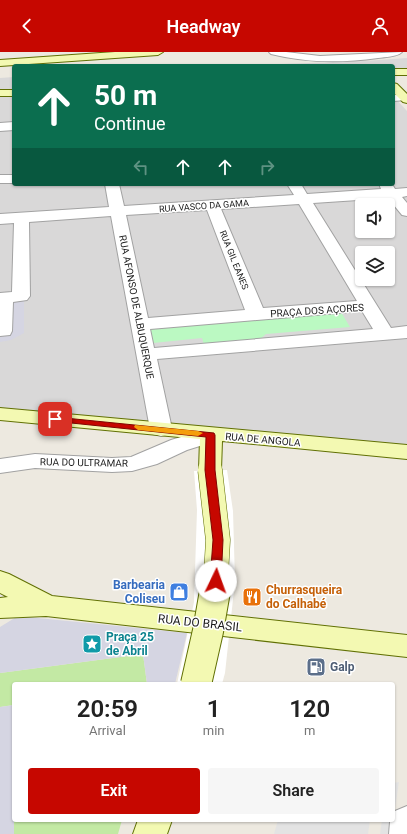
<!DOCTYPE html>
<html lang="en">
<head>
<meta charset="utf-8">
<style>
  :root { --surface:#fff; --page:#f6f6f6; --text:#222; --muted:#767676; --accent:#c60700 }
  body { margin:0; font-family:Roboto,sans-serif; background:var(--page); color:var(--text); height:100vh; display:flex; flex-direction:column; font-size:15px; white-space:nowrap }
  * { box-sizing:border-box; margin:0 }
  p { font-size:13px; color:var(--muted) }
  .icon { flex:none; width:22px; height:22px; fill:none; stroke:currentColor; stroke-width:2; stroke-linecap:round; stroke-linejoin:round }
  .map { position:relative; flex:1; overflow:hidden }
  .sheet { position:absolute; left:12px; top:630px; width:383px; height:140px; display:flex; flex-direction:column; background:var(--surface); border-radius:4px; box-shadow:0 1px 3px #0004 }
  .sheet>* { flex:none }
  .guide { position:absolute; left:12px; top:12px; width:383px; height:122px; border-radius:4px; box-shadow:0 1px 3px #0004; background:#0b6e4f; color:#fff; overflow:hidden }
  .buttons { position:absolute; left:355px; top:146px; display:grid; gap:8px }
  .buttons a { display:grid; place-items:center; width:40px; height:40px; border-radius:4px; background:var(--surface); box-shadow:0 1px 3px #0004; font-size:20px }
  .pin { position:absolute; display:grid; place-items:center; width:34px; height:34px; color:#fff; margin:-17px; border-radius:8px; box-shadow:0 2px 6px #0006 }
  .me { position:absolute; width:44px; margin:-22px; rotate:3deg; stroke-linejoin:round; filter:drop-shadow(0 0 3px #0008) }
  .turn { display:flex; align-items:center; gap:14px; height:84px; padding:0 16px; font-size:18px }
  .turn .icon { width:52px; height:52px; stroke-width:2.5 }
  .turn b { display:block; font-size:28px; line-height:34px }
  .lanes { display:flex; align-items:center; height:38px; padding:0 16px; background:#0003; justify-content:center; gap:20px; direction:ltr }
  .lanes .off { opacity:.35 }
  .eta { display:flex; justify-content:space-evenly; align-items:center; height:68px; text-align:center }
  .eta b { font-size:24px; font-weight:600; line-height:28px }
  .primary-button { display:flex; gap:8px; margin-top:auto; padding:8px 16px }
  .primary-button a { flex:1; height:46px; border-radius:4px; background:var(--accent); color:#fff; font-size:16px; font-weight:600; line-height:46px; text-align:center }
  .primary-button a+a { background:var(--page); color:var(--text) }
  header { display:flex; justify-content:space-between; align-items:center; height:52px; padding:0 16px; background:var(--accent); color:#fff; font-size:18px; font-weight:600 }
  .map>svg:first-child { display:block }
  .residential { fill:#d9d8d8; fill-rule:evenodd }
  .grass { fill:#c3e9a4 }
  .park { fill:#bbf9c2 }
  .parking { fill:#e3e3e3 }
  .plaza { fill:#d5d5e2 }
  .pier { fill:#fff }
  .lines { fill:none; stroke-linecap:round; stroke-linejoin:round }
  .street-casing { stroke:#a2a2a2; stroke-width:2 }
  .secondary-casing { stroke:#617004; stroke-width:2 }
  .street { fill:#fff; fill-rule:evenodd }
  .secondary { fill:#f3f9b2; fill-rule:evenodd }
  .secondary-bridge-far1-casing { stroke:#617004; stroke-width:25; stroke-linecap:butt }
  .secondary-bridge-casing { stroke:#617004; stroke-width:32; stroke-linecap:butt }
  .secondary-bridge-far1 { stroke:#f3f9b2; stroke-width:24 }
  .secondary-bridge { stroke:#f3f9b2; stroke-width:30 }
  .route { fill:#c60700; stroke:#810500 }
  .slow { fill:#f59e0b }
  .labels { text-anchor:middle; stroke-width:3; stroke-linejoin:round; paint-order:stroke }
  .far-street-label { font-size:9px; fill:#1b1b1b; stroke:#fff }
  .street-label { font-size:10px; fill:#1b1b1b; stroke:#fff }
  .near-shop-label { font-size:12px; font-weight:bold; fill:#366cbe; stroke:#fff; text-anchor:end }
  .near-food-label { font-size:12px; font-weight:bold; fill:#c56008; stroke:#fff; text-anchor:start }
  .near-street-label { font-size:12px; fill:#1b1b1b; stroke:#fff }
  .near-culture-label { font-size:12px; font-weight:bold; fill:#0d838f; stroke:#fff; text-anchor:start }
  .near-service-label { font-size:12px; font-weight:bold; fill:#4e5e75; stroke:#fff; text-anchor:start }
</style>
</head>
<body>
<header><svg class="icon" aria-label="back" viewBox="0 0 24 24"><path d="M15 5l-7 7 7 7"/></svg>Headway<svg class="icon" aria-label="person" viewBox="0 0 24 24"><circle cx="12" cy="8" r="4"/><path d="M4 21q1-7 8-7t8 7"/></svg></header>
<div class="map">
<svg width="407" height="782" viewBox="0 0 407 782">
  <rect width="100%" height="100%" fill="#ede9e0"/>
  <!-- residential -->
  <path class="residential" d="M407,6V17L393,18V14H225L364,9Z
    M14,25V132H393V44L407,59V394L0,357V26ZM362,153H388V179H362ZM362,201H388V227H362Z"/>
  <!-- grass -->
  <path class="grass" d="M143,602L147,632H14V653L0,655V621Z
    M14,768H122L118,782H14Z"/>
  <!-- park -->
  <path class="park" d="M341,260L350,275L266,282L259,288L204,293L202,286L153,291L150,276Z"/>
  <!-- parking -->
  <path class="parking" d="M399,730L391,782H380L382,768H393V731Z
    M278,768H370L368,782H274Z"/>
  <!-- plaza -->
  <path class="plaza" d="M24,247V281L11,288L0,290V249Z
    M18,564L187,581L175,632H147L143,602L0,621V575Z
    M14,653V782H0V655Z"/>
  <!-- pier -->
  <path class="pier" d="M227,418L233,459L235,529L225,621L222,632H177L194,550L197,458L194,419Z"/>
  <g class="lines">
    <!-- street casing -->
    <g class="street-casing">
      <path id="street" d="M269,0H286L320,4L402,0C397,5 385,5 378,6C341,11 307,11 271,2Z
        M407,42V48L393,49V43Z
        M14,70V78L0,79V71Z
        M0,123H14V131H0Z
        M105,132H119L124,154L294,143L287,132H301L307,142L381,137L379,132H392L395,137L407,136V144L402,145L407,151V164L402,163L388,146L313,151L391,276L407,274V286L157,307L172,377L169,382L161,384L153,382L150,377L111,164L29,170L30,244L27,248L13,250L12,279L10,283L0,284V241L12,240L14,171L0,172V162L109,155ZM299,152L357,249L263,256L221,157ZM207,158L245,258L148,266L126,163ZM362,259L373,277L154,296L150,277Z
        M211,376L219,378L222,383L219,388L187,398L157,412L132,419L112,420L35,416L0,421V407L35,402L112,406L131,405L171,388Z
        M407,754V782H389L390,770L393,768L395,759Z"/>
    </g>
    <!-- secondary casing -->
    <g class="secondary-casing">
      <path id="secondary" d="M115,0H163L158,3L0,14V8Z
        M393,17H407V23H393Z
        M393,31L397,32L407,42V51L403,50L393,40Z
        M0,38H14V44H0Z
        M0,356L407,393V407L222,389L221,418L218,423L210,425L202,423L199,418L200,387L0,368Z
        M0,519L9,522L52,544L407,583V605L46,564L0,566V546L8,545L0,541Z
        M138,768H172L167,782H133Z"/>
    </g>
    <!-- street -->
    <use href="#street" class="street"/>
    <!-- secondary -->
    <use href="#secondary" class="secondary"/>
    <!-- secondary-bridge-far1 casing -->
    <g class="secondary-bridge-far1-casing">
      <path id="secondary-bridge-far1" d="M210,418L218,488L215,540"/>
    </g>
    <!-- secondary-bridge casing -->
    <g class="secondary-bridge-casing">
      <path id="secondary-bridge" d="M196,632L208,579L215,539"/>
    </g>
    <!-- secondary-bridge-far1 -->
    <use href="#secondary-bridge-far1" class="secondary-bridge-far1"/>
    <!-- secondary-bridge -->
    <use href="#secondary-bridge" class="secondary-bridge"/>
  </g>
  <!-- route -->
  <path class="route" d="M55,365L214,381L215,383V418L223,488L221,529L219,532H212L210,529L213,488L205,418L206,385L52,369L51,367Z"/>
  <!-- slow -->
  <path class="slow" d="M135,373L198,379L203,381L198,384L138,378L134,375Z"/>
  <!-- icons -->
  <defs>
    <g id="shop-square" transform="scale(1)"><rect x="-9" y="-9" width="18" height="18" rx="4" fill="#3f7fe0" stroke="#fff"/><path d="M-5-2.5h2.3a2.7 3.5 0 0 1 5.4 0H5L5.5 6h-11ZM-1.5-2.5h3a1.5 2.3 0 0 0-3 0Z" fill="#fff"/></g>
    <g id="restaurant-square" transform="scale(1)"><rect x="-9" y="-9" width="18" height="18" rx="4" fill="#e8710a" stroke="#fff"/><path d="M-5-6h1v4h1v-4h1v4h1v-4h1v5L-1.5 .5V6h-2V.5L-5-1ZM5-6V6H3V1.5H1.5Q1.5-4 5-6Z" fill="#fff"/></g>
    <g id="sight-square" transform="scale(1)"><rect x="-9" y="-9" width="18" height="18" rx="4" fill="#0f9aa8" stroke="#fff"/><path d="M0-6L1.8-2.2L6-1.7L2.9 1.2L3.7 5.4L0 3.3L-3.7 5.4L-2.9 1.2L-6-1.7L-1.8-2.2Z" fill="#fff"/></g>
    <g id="fuel-square" transform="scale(1)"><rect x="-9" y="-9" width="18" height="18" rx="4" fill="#5c6f8a" stroke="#fff"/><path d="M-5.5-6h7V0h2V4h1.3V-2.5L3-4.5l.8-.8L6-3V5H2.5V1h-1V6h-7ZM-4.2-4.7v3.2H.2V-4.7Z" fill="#fff"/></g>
  </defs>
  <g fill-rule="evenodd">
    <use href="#shop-square" x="179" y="540"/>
    <use href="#restaurant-square" x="252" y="545"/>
    <use href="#sight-square" x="92" y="592"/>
    <use href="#fuel-square" x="316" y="615"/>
  </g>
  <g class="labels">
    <!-- far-street labels -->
    <g class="far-street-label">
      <text transform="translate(204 154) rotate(-4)" y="3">RUA VASCO DA GAMA</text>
      <text transform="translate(234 208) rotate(68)" y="3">RUA GIL EANES</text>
    </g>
    <!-- street labels -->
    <g class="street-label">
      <text transform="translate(137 255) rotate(79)" y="4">RUA AFONSO DE ALBUQUERQUE</text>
      <text transform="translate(317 258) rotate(-4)" y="4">PRAÇA DOS AÇORES</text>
      <text transform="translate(263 387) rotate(5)" y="4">RUA DE ANGOLA</text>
      <text transform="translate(84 410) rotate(1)" y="4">RUA DO ULTRAMAR</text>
    </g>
    <!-- near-shop labels -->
    <g class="near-shop-label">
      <text x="165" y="537">Barbearia<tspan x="165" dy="14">Coliseu</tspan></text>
    </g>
    <!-- near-food labels -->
    <g class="near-food-label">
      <text x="266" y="542">Churrasqueira<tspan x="266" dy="14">do Calhabé</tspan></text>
    </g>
    <!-- near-street labels -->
    <g class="near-street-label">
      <text transform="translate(200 571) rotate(6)" y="4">RUA DO BRASIL</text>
    </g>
    <!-- near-culture labels -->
    <g class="near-culture-label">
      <text x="106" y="589">Praça 25<tspan x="106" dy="14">de Abril</tspan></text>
    </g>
    <!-- near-service labels -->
    <g class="near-service-label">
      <text x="330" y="619">Galp</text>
    </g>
  </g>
</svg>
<div class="buttons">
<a><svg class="icon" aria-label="sound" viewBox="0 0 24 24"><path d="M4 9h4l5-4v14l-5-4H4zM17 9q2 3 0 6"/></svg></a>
<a><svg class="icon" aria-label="layers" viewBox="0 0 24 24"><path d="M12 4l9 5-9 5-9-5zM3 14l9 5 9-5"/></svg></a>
</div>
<div class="pin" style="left:55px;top:367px;background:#d93025"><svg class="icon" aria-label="arrive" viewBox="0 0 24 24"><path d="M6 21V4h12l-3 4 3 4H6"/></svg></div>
<svg class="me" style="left:216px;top:529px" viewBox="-20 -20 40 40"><circle r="19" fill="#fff"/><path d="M0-13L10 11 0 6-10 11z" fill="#c60700"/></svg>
<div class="guide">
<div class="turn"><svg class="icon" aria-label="ahead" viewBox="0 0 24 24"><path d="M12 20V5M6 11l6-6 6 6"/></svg><div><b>50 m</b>Continue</div></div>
<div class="lanes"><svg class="icon off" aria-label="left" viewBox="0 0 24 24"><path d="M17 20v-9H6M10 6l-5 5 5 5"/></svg><svg class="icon" aria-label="ahead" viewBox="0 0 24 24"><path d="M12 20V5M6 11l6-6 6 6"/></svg><svg class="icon" aria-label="ahead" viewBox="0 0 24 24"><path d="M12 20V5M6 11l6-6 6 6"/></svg><svg class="icon off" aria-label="right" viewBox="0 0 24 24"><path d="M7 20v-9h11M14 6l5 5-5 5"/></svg></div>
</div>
<section class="sheet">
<div class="eta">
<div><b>20:59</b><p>Arrival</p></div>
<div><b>1</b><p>min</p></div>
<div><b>120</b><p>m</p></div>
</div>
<div class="primary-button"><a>Exit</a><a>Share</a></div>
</section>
</div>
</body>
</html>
